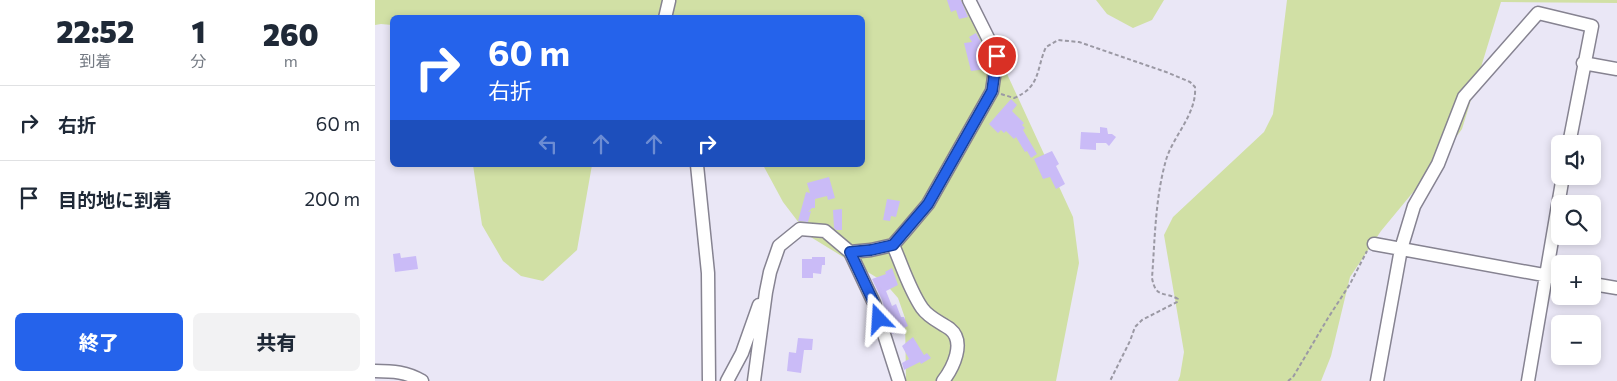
<!DOCTYPE html>
<html lang="ja">
<head>
<meta charset="utf-8">
<style>
  :root { --surface:#fff; --page:#f2f2f3; --text:#1f2937; --muted:#747a83; --line:#e0e1e3; --accent:#2563eb }
  body { margin:0; font-family:Commissioner,"Noto Sans JP",sans-serif; background:var(--page); color:var(--text); height:100vh; display:flex; flex-direction:column; font-size:19px; white-space:nowrap }
  * { box-sizing:border-box; margin:0 }
  p { font-size:16px; color:var(--muted) }
  .icon { flex:none; width:28px; height:28px; fill:none; stroke:currentColor; stroke-width:2; stroke-linecap:round; stroke-linejoin:round }
  .map { position:relative; flex:1; overflow:hidden }
  .sheet { display:flex; flex-direction:column; background:var(--surface); width:375px }
  .sheet>* { flex:none }
  .guide { position:absolute; left:15px; top:15px; width:475px; height:152px; border-radius:8px; box-shadow:0 2px 8px #0003; background:#2563eb; color:#fff; overflow:hidden }
  .fabs { position:absolute; left:1176px; top:135px; display:grid; gap:10px }
  .fabs a { display:grid; place-items:center; width:50px; height:50px; border-radius:8px; background:var(--surface); box-shadow:0 2px 8px #0003; font-size:25px }
  .pin { position:absolute; display:grid; place-items:center; width:42px; height:42px; color:#fff; margin:-21px; border:2px solid #fff; border-radius:50%; box-shadow:0 1px 5px #0007 }
  .me { position:absolute; width:55px; margin:-28px; rotate:340deg; stroke-linejoin:round; filter:drop-shadow(0 0 4px #0008) }
  .turn { display:flex; align-items:center; gap:18px; height:105px; padding:0 15px; font-size:22px }
  .turn .icon { width:65px; height:65px; stroke-width:2.5 }
  .turn b { display:block; font-size:35px; line-height:42px }
  .lanes { display:flex; align-items:center; height:48px; padding:0 15px; background:#0003; justify-content:center; gap:25px; direction:ltr }
  .lanes .off { opacity:.35 }
  .eta { display:flex; justify-content:space-evenly; align-items:center; height:85px; text-align:center }
  .eta b { font-size:30px; font-weight:800; line-height:35px }
  .cta { display:flex; gap:10px; margin-top:auto; padding:10px 15px }
  .cta a { flex:1; height:58px; border-radius:8px; background:var(--accent); color:#fff; font-size:20px; font-weight:800; line-height:58px; text-align:center }
  .cta a+a { background:var(--page); color:var(--text) }
  ul { padding:0; list-style:none }
  li { display:flex; align-items:center; gap:15px; height:75px; padding:0 15px; border-top:1px solid var(--line) }
  li div { flex:1 }
  li b { display:block; font-size:19px }
  li em { font-style:normal }
  main { display:flex; flex:1; min-height:0 }
  .map>svg:first-child { display:block }
  .green { fill:#d1e0a5 }
  .building { fill:#cabbf7 }
  .lines { fill:none; stroke-linecap:round; stroke-linejoin:round }
  .minor-casing { stroke:#868391; stroke-width:15 }
  .path { stroke:#9b99a4; stroke-width:2; stroke-dasharray:4 2.5; stroke-linecap:butt }
  .minor { stroke:#fff; stroke-width:12 }
  .route-casing { stroke:#184099; stroke-width:12 }
  .route { stroke:#2563eb; stroke-width:9 }
</style>
</head>
<body>
<main>
<section class="sheet">
<div class="eta">
<div><b>22:52</b><p>到着</p></div>
<div><b>1</b><p>分</p></div>
<div><b>260</b><p>m</p></div>
</div>
<ul>
<li><svg class="icon" aria-label="right" viewBox="0 0 24 24"><path d="M7 20v-9h11M14 6l5 5-5 5"/></svg><div><b>右折</b></div><em>60 m</em></li>
<li><svg class="icon" aria-label="arrive" viewBox="0 0 24 24"><path d="M6 21V4h12l-3 4 3 4H6"/></svg><div><b>目的地に到着</b></div><em>200 m</em></li>
</ul>
<div class="cta"><a>終了</a><a>共有</a></div>
</section>
<div class="map">
<svg width="1242" height="381" viewBox="0 0 1242 381">
  <rect width="100%" height="100%" fill="#eae7f6"/>
  <!-- green -->
  <path class="green" d="M0,0H598L698,217L704,263L681,381H531L530,318L523,298L509,282L434,236L408,202L388,165H488V18H18L17,25L6,24L0,25Z
    M721,0H789L777,20L758,28L732,14Z
    M912,0H1242V3L1126,2L1087,129L1063,162L1006,231L975,277L956,356L946,381H803L805,376L809,352L789,235L798,217L889,132L898,114Z
    M98,165H217L202,250L168,281L146,276L128,261L107,225Z"/>
  <!-- building -->
  <path class="building" d="M572,0H586L593,17L584,19L581,10L576,12Z
    M601,33L614,57L612,69L596,71L589,43L597,42L594,37Z
    M636,99L642,105L637,111L649,123L647,125L650,128L648,130L662,154L656,158L652,151L650,152L641,137L639,139L631,131L629,133L626,130L623,133L614,124Z
    M725,127L732,128L733,134H737L741,137L734,146L731,143H721V150L705,149L706,132L725,133Z
    M677,151L684,164L681,166L690,184L681,189L675,177L668,179L659,159Z
    M454,177L460,198L453,200L452,196L440,199V208H437L433,212L436,211L433,222L423,221L431,192L435,193L432,183Z
    M512,199L525,201L521,217L516,216L515,221L508,220Z
    M467,209V230H461L459,228L458,210Z
    M25,253L26,258L41,256L43,269L20,272L18,254Z
    M437,257H450V265H447L446,274L438,273V278H427V259H437Z
    M517,268L523,285L511,291L517,306L521,304L526,317H529L533,326L517,334L507,300L497,279L511,274L510,272Z
    M538,337L549,355L552,353L556,358L546,364L545,362L529,370L527,363L534,359L527,346Z
    M423,338L438,339L437,350H429L426,373L412,371L414,352L421,353Z"/>
  <g class="lines">
    <!-- minor casing -->
    <g class="minor-casing">
      <path id="minor" d="M290,18L294,1
        M1208,63L1242,69
        M322,165L333,273L334,381
        M999,244L1185,278
        M518,245C527,265 534,289 547,308C554,318 565,322 575,329C591,342 578,368 568,381
        M475,252L499,303L524,381
        M1218,284L1242,288
        M0,371C18,371 32,372 47,381
        M352,381L367,353L384,305
        M379,381L391,292L395,272L404,246L425,229L450,231L475,252L496,250L518,245L531,230L553,204L617,91L622,56L594,0
        M1002,381L1026,249L1039,206L1063,164L1089,97L1163,13L1217,26L1194,144
        M1153,381L1188,176"/>
    </g>
    <!-- path -->
    <path class="path" d="M626,94L639,98C666,87 661,69 671,47L683,40L704,42L791,72L815,82L820,87C822,114 798,136 791,160C780,199 780,239 777,278C781,299 789,291 803,299L802,302L767,320L760,327L755,341L735,381
      M913,381L918,377L953,318L975,284L992,251"/>
    <!-- minor -->
    <use href="#minor" class="minor"/>
  </g>
  <g class="lines">
    <!-- route casing -->
    <g class="route-casing">
      <path id="route" d="M504,319L499,303L475,252L496,250L518,245L553,204L617,91L622,56"/>
    </g>
    <!-- route -->
    <use href="#route" class="route"/>
  </g>
</svg>
<div class="fabs">
<a><svg class="icon" aria-label="sound" viewBox="0 0 24 24"><path d="M4 9h4l5-4v14l-5-4H4zM17 9q2 3 0 6"/></svg></a>
<a><svg class="icon" aria-label="search" viewBox="0 0 24 24"><circle cx="10" cy="10" r="6"/><path d="M15 15l6 6"/></svg></a>
<a>+</a>
<a>−</a>
</div>
<div class="pin" style="left:622px;top:56px;background:#d93025"><svg class="icon" aria-label="arrive" viewBox="0 0 24 24"><path d="M6 21V4h12l-3 4 3 4H6"/></svg></div>
<svg class="me" style="left:504px;top:319px" viewBox="-20 -20 40 40"><path d="M0-17L14 15 0 8-14 15z" fill="#2563eb" stroke="#fff" stroke-width="4"/></svg>
<div class="guide">
<div class="turn"><svg class="icon" aria-label="right" viewBox="0 0 24 24"><path d="M7 20v-9h11M14 6l5 5-5 5"/></svg><div><b>60 m</b>右折</div></div>
<div class="lanes"><svg class="icon off" aria-label="left" viewBox="0 0 24 24"><path d="M17 20v-9H6M10 6l-5 5 5 5"/></svg><svg class="icon off" aria-label="ahead" viewBox="0 0 24 24"><path d="M12 20V5M6 11l6-6 6 6"/></svg><svg class="icon off" aria-label="ahead" viewBox="0 0 24 24"><path d="M12 20V5M6 11l6-6 6 6"/></svg><svg class="icon" aria-label="right" viewBox="0 0 24 24"><path d="M7 20v-9h11M14 6l5 5-5 5"/></svg></div>
</div>
</div>
</main>
</body>
</html>
